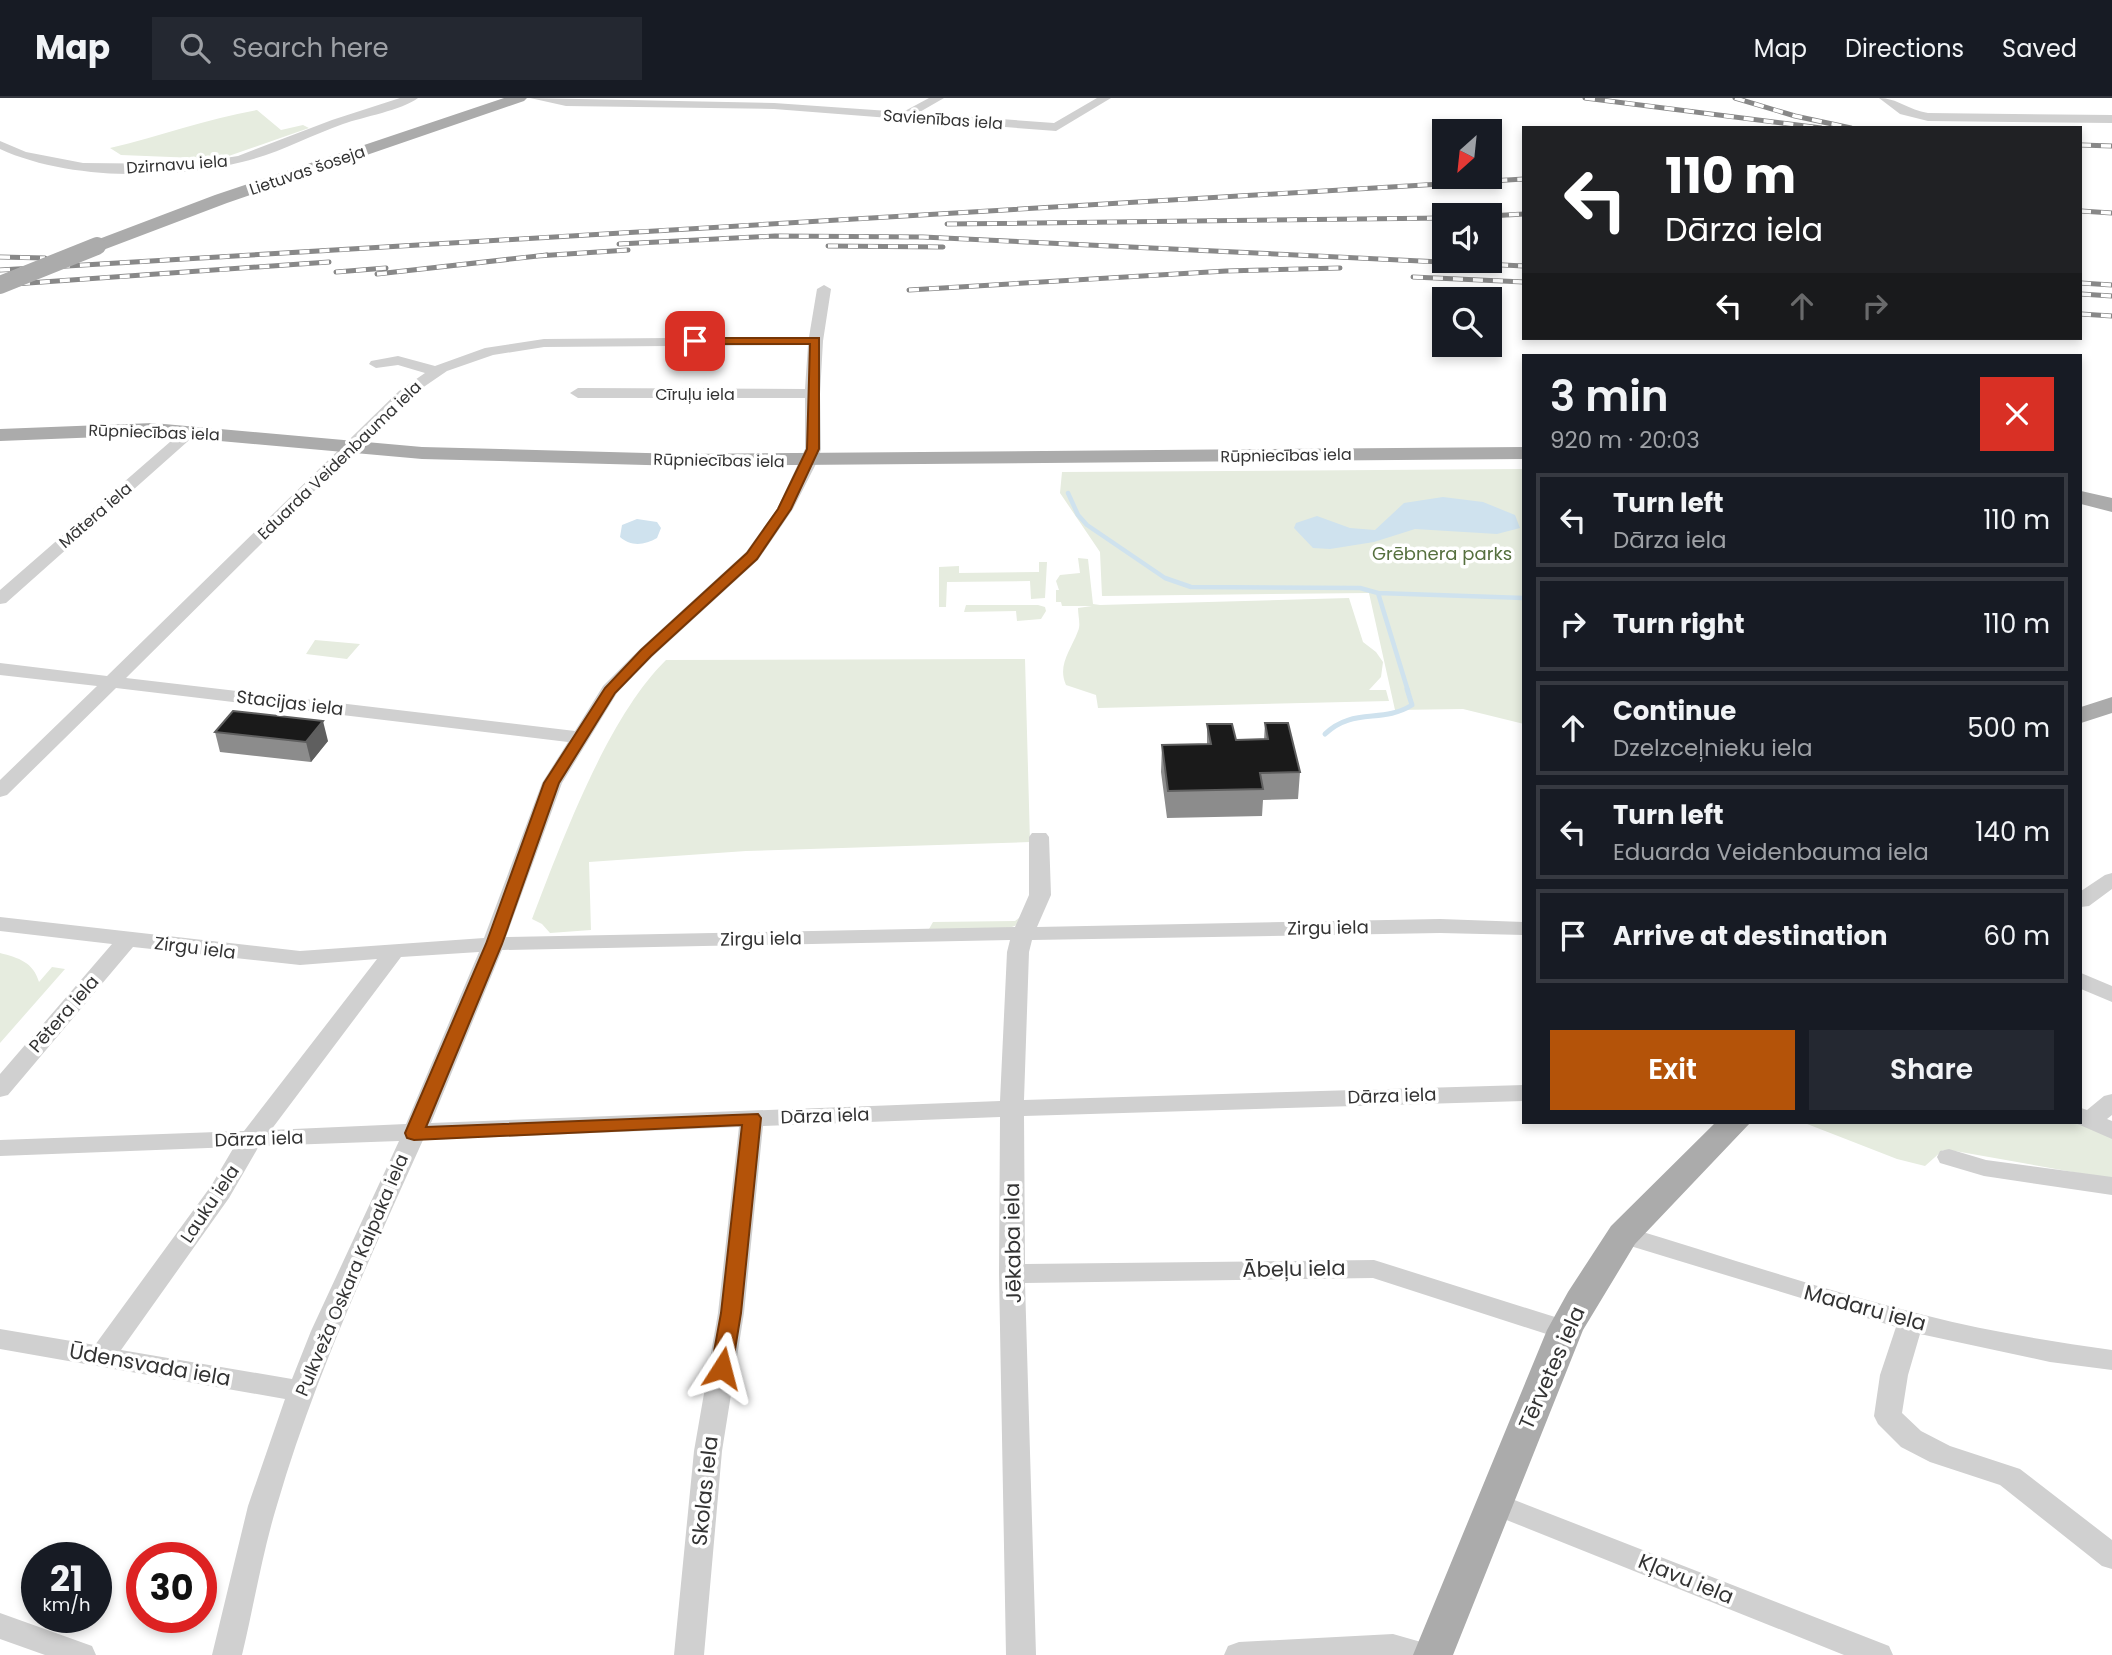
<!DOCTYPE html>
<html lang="en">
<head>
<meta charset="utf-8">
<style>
  :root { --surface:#171b24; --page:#242831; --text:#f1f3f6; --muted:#9ea1a6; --line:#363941; --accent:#b45309 }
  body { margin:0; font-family:Poppins,sans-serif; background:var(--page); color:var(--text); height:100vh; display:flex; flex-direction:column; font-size:26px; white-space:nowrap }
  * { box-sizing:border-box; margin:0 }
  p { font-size:23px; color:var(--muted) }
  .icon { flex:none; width:38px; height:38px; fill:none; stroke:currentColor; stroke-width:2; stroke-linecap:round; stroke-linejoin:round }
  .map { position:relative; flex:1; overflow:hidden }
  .sheet { position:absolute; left:1522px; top:256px; width:560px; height:770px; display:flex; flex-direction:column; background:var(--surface); border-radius:0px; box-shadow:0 4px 10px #0003 }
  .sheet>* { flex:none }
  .banner { position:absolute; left:1522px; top:28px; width:560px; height:214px; border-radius:0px; box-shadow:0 4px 10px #0003; background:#202124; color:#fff; overflow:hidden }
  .needle { width:46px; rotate:207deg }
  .tools { position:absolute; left:1432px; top:21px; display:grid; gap:14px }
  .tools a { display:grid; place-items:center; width:70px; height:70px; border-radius:0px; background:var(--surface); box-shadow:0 4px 10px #0003; font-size:35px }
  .speed { position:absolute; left:21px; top:1444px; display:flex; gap:14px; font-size:35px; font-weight:700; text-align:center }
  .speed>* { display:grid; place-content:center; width:91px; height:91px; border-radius:50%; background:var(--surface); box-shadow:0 4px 10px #0003; line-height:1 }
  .speed small { font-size:18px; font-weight:400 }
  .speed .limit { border:10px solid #d22; background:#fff; color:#111 }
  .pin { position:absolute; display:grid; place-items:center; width:60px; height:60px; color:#fff; margin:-30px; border-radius:14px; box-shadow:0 4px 10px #0006 }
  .me { position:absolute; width:77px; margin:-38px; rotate:9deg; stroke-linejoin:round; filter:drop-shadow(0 0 5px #0008) }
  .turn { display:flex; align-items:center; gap:24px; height:147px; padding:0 28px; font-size:32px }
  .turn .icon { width:91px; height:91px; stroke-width:2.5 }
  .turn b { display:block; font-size:49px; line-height:60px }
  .lanes { display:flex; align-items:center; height:66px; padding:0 28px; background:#0003; justify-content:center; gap:35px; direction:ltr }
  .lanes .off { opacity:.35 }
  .round { display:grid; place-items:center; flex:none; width:74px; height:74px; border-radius:0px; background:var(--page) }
  .headline { display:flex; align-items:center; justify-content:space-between; height:119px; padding:0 28px }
  h1 { font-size:42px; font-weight:600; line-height:52px }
  .primary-button { display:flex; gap:14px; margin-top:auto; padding:14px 28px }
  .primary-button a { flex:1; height:80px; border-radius:0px; background:var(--accent); color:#fff; font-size:28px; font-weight:600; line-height:80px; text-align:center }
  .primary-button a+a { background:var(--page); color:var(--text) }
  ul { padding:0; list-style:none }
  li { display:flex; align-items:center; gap:21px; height:94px; margin:0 14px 10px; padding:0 14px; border:4px solid var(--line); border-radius:0px }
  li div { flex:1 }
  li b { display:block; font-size:26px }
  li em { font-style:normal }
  header { display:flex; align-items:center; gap:42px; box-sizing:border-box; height:98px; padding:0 35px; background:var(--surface); border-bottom:2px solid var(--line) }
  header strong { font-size:33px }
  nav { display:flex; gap:38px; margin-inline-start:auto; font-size:24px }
  .search { width:490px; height:63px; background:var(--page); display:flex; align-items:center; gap:18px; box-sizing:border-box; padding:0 24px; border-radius:0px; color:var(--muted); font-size:26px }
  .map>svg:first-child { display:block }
  .green { fill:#e6ecdf }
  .water { fill:#cfe2ee }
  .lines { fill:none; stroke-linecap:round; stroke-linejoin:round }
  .stream-far1 { stroke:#cfe2ee; stroke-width:4.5 }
  .stream { stroke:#cfe2ee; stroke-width:5 }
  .minor { fill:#d0d0d0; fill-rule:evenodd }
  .major { fill:#ababab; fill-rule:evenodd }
  .rail-casing { stroke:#888; stroke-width:5 }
  .rail { stroke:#fff; stroke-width:3.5; stroke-dasharray:10; stroke-linecap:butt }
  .major-bridge { stroke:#ababab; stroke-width:18 }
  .wall { fill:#8c8c8c }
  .shaded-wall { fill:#5f5f5f }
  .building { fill:#1a1a1a; stroke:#5f5f5f; stroke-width:2 }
  .route { fill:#b45309; stroke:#753606; stroke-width:2 }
  .labels { text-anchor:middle; stroke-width:7; stroke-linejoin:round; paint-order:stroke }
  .far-street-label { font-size:16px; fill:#333; stroke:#fff }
  .park-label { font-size:18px; fill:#56703f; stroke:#fff }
  .street-label { font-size:18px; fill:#333; stroke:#fff }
  .near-street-label { font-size:21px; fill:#333; stroke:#fff }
</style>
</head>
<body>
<header>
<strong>Map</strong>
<div class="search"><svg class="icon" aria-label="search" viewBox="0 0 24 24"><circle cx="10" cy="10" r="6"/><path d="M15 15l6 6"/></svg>Search here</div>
<nav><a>Map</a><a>Directions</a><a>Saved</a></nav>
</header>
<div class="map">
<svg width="2112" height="1557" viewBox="0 0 2112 1557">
  <rect width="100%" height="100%" fill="#fff"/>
  <!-- green -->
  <path class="green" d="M257,12L281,32L303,27L309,30L220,61L121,57L110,50C160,38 207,21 257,12Z
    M1524,371V626L1463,611L1395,612L1369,495L1102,498L1100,454L1060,395L1062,374Z
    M1078,460L1088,461L1093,506L1100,507L1349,500L1363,544L1376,554L1383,564L1381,579L1369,592H1386L1389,603L1098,610L1096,597L1066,587C1057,567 1071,552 1078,533C1081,527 1078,518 1078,510L1092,508H1062L1061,504H1056V492H1059L1056,483L1060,477L1080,475Z
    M1039,464H1047L1045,500L1031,501L1030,483L947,484L946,509H939V469L959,468V475L1039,474Z
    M966,507H1038L1045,509L1046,513L1041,521L1017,523L1016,513L964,514Z
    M315,542L360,546L347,561L306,556Z
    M1025,561L1030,744L746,753L589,764L591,832L550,835L542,826L532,821C562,743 607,620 666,562Z
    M1024,816L1019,826L1007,831H929L933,824L1015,823Z
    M0,855C19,860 33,864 39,884L52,869L65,871L0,945Z
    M1802,1024H2079L2112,1040V1081L1955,1053L1943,1052L1925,1068L1897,1061Z"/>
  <!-- water -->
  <path class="water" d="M1443,399L1483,404L1515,417L1520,430L1497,436L1415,431L1374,444L1330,451L1313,450L1294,430L1296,425L1317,418L1350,430L1375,432L1404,405Z
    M637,421L657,424L661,430L657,440C645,447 631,449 620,439L622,427Z"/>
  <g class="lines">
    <!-- stream-far1 -->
    <path class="stream-far1" d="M1068,395L1078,417L1087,427L1165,480L1191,489L1360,490L1378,495L1408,593
      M1378,495L1524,500"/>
    <!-- stream -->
    <path class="stream" d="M1325,636C1353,609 1382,626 1412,607L1407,591"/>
    <!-- minor -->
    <path class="minor" d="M400,0H418C402,12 363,19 343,26C309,38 277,56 242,64C171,82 67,82 0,51V43L26,54L83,65L188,66L238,58L332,22Z
      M530,0L774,5L903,14L929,0H944L918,15L1054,25L1097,0H1111L1056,33L774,11L566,8Z
      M1879,0C1897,0 1909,12 1928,15L2112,17V25L1928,23L1900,16Z
      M824,187L831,191L823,243L820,296L821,351L818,362L793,411L758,462L652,559L617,595L562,685L506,839L1015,829L1029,797V739L1032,735H1046L1049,739L1051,797L1037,829L1440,821L1524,824V837L1440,835L1032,842L1029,854L1024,1002L1524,987V1003L1024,1018L1025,1166L1374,1162L1574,1225L1578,1232L1574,1239L1565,1242L1373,1180L1025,1185L1036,1557H1006L999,1176L1000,1019L763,1028L744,1215L722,1353L704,1557H674L694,1353L718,1215L739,1029L423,1042C369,1162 314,1280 277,1407C262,1456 254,1507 242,1557H212L248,1408L285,1301L0,1251V1231L95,1247L211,1088L234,1049L0,1058V1042L244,1033L377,861L300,867L133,849L8,997L0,999V976L112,846L0,833V819L300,853L484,840L542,685L568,644L116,590L7,697L0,699V682L97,588L0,577V565L107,578L399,293L425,275L398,267L376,270L369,266L371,263L398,258L435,268L485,250L544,241L809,239L817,191ZM808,247L805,291L578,290L570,295L578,300H805V351L777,411L746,454L640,551L603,588L575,633L126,580L409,299L447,273L493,257L544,249ZM1010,842L1007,854L1000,1003L431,1025L502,852ZM479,854L406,1026L271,1032L401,859ZM399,1043L311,1233L292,1281L121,1252L229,1100L259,1048Z
      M191,328L196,330L199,333L196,336L6,505L0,506V492L186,330Z
      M2112,775V791L2089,808L2081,809V793L2105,777Z
      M2081,875L2112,888V904L2081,891Z
      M2112,996V1017L2107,1021L2112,1023V1041L2073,1024H2081V1010L2087,1012L2104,998Z
      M1949,1051L1986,1062L2112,1079V1097L1984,1078L1940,1065L1937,1059L1940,1053Z
      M1623,1128C1723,1158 1822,1192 1924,1217C1986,1233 2049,1243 2112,1252V1272L2050,1264L1920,1236L1908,1277L1902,1315L1921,1333L1950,1348L2020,1371L2112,1442V1471L2102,1468L2000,1387L1930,1364L1901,1349L1878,1326L1874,1318L1880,1277L1896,1229L1614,1143L1610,1137L1614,1131Z
      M1494,1394L1889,1548L1893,1557H1844L1484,1413L1480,1405L1484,1397Z
      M0,1515L92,1548L96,1557H45L0,1541Z
      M1393,1536L1435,1548L1439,1557H1224L1228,1548L1239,1544Z"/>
    <!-- major -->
    <path class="major" d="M504,0H527L524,3L227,105L103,152H91L88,148L91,144L215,97Z
      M153,325L422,349L683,356L1524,349V361L683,368L422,361L153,337L0,343V331Z
      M2081,393L2112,400V414L2081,406Z
      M2112,599V615L2081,625V609Z
      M1716,1024H1751L1635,1146L1583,1232L1453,1557H1413L1547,1232L1568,1194L1611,1128Z"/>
    <!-- rail casing -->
    <g class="rail-casing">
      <path id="rail" d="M1585,0L1821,30
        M1735,0L1795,18L1851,30
        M2081,47L2112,48
        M2081,113L2112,115
        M1489,118L1524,116
        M947,126L1444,120
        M619,146L775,138L923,139L1524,168
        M828,148L943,149
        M537,158L628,152
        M0,159L45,160
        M0,172L1524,81
        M336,174L386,170
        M377,176L547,157
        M1413,179L1524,184
        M2081,185L2112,187
        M0,187L329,164
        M909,192L1226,173L1340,170
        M2081,196L2112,198
        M2081,216L2112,218"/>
    </g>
    <!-- rail -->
    <use href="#rail" class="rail"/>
    <!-- major-bridge -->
    <path class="major-bridge" d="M0,187L97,148"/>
  </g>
  <!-- wall -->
  <path class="wall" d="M1265,625L1300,674L1298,701L1263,702L1262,718L1167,720L1161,674L1162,647L1207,646V626L1236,642H1264Z
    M215,634L328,643L311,664L220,654Z"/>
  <!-- shaded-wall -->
  <path class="shaded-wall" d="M323,623L328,643L311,664L306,644Z"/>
  <!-- building -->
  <path class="building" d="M233,613L323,623L306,644L215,634Z
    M1265,625H1288L1300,674L1260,675L1263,691L1168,693L1162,647L1211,646L1207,626H1232L1236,642L1268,641Z"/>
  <!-- route -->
  <path class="route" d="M695,240H819V351L791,411L757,461L651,558L615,595L559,685L502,846L426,1029L758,1016L761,1020L741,1215L732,1270L729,1276L722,1278L714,1276L711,1270L721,1215L742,1027L414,1042L407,1040L405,1035L486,846L544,685L605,590L641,552L747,455L778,411L807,351L810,246H691V241Z"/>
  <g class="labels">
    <!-- far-street labels -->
    <g class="far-street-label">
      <text transform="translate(943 21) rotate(4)" y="6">Savienības iela</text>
      <text transform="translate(177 66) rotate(-4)" y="6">Dzirnavu iela</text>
      <text transform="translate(307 72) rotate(-19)" y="6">Lietuvas šoseja</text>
      <text x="695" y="302">Cīruļu iela</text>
      <text transform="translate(154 334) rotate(2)" y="6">Rūpniecības iela</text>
      <text transform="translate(1286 357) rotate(-1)" y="6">Rūpniecības iela</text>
      <text transform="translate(339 362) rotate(-44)" y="6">Eduarda Veidenbauma iela</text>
      <text transform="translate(719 362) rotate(1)" y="6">Rūpniecības iela</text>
      <text transform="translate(95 417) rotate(-41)" y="6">Mātera iela</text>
    </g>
    <!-- park labels -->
    <g class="park-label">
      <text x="1442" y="462">Grēbnera parks</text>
    </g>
    <!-- street labels -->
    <g class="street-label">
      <text transform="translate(290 605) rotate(7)" y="6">Stacijas iela</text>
      <text transform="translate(1328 830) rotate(-1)" y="6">Zirgu iela</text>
      <text transform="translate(761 841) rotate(-1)" y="6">Zirgu iela</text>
      <text transform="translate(195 850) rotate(7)" y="6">Zirgu iela</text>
      <text transform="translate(64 916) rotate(-49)" y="6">Pētera iela</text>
      <text transform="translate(1392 998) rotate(-2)" y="6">Dārza iela</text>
      <text transform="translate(825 1018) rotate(-2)" y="6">Dārza iela</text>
      <text transform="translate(259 1041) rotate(-2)" y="6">Dārza iela</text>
      <text transform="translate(210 1106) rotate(-56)" y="6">Lauku iela</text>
      <text transform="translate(352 1177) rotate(-67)" y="6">Pulkveža Oskara Kalpaka iela</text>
    </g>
    <!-- near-street labels -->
    <g class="near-street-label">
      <text transform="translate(1013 1145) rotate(-91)" y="7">Jēkaba iela</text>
      <text transform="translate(1294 1171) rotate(-1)" y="7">Ābeļu iela</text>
      <text transform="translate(1865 1210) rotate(15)" y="7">Madaru iela</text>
      <text transform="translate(150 1267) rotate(10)" y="7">Ūdensvada iela</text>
      <text transform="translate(1552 1270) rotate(-66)" y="7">Tērvetes iela</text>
      <text transform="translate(705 1393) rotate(-84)" y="7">Skolas iela</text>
      <text transform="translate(1686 1481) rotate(22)" y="7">Kļavu iela</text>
    </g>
  </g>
</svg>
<div class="tools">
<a><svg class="needle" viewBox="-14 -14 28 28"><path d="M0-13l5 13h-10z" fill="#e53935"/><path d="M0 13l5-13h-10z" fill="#9ea1a6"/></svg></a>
<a><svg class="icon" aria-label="sound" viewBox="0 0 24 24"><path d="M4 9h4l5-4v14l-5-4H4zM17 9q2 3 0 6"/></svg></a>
<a><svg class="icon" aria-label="search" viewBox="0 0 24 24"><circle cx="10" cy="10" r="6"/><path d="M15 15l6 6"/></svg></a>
</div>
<div class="speed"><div>21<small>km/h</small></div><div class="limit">30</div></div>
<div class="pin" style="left:695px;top:243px;background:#d93025"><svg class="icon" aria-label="arrive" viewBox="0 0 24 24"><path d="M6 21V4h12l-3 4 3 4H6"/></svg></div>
<svg class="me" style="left:722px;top:1270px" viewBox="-20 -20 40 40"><path d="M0-17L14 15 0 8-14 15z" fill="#b45309" stroke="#fff" stroke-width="4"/></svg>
<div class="banner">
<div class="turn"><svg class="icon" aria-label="left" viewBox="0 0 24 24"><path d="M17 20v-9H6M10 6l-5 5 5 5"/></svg><div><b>110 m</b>Dārza iela</div></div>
<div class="lanes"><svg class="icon" aria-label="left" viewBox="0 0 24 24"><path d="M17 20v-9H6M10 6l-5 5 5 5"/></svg><svg class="icon off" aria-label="ahead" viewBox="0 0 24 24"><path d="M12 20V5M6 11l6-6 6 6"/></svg><svg class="icon off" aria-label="right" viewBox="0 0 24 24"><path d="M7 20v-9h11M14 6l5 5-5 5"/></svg></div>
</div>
<section class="sheet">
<div class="headline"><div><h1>3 min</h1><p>920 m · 20:03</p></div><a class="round" style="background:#d93025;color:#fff"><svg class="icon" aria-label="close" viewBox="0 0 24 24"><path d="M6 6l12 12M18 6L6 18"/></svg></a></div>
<ul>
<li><svg class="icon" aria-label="left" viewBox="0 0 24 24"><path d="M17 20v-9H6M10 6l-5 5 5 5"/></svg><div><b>Turn left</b><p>Dārza iela</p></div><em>110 m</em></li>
<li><svg class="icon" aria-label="right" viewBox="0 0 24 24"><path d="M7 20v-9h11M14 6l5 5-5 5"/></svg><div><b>Turn right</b></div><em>110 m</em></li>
<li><svg class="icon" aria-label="ahead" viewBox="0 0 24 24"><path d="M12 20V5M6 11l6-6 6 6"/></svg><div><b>Continue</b><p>Dzelzceļnieku iela</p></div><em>500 m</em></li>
<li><svg class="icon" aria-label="left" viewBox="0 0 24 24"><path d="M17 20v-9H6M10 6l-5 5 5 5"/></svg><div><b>Turn left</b><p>Eduarda Veidenbauma iela</p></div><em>140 m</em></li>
<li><svg class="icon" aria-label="arrive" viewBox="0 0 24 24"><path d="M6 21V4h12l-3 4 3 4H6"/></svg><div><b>Arrive at destination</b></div><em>60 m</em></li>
</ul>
<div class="primary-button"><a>Exit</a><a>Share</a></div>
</section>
</div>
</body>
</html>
